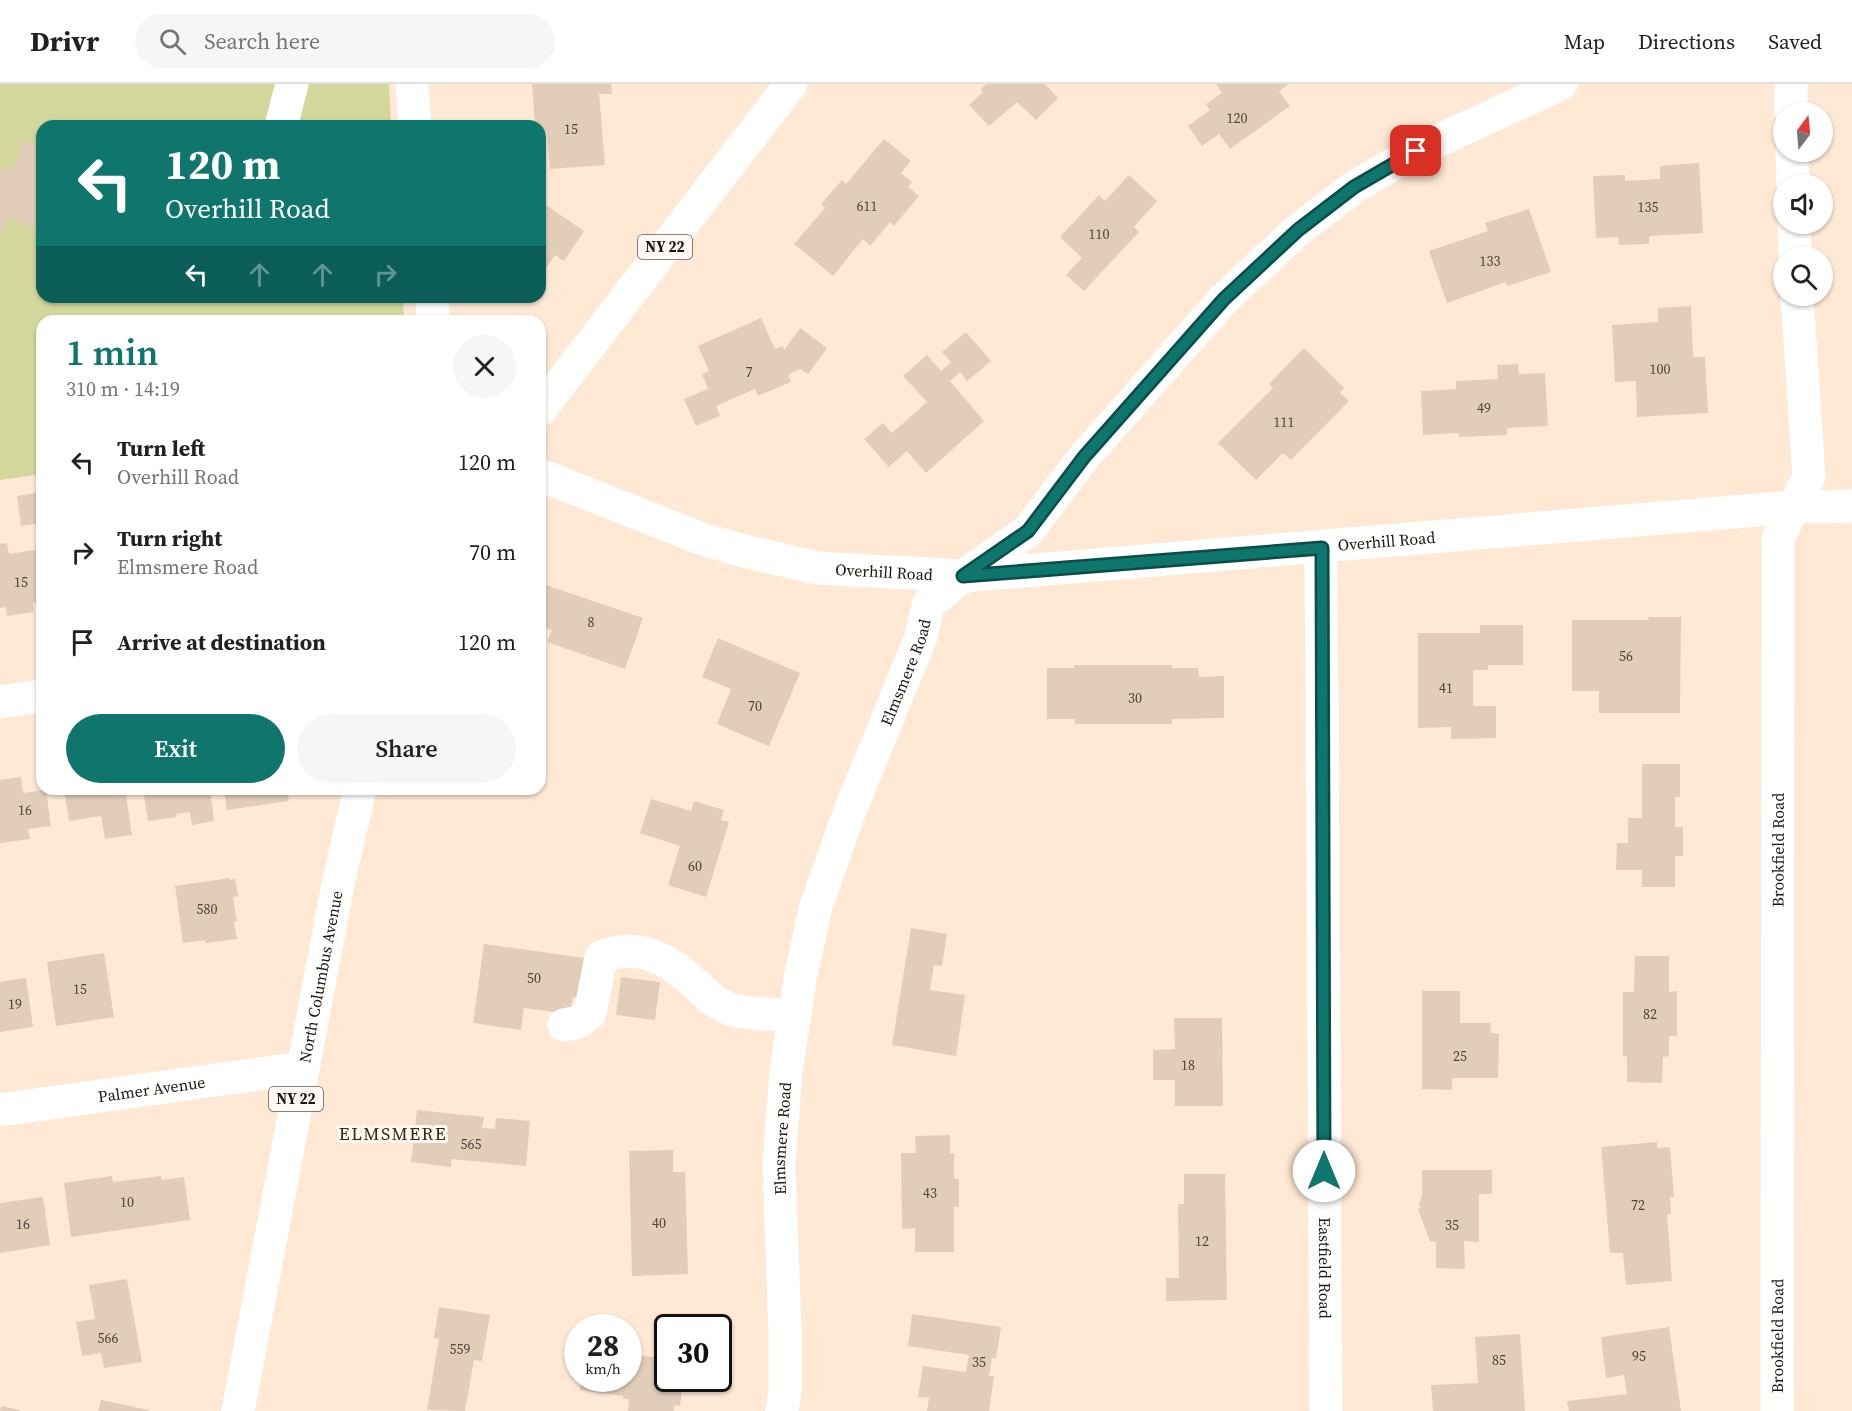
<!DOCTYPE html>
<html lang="en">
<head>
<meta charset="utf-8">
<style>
  :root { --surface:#fff; --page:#f6f6f6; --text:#202124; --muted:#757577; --line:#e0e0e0; --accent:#0f766e }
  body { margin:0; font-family:"Source Serif 4",serif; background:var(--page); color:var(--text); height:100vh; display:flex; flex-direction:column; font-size:22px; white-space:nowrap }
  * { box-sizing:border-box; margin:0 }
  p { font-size:20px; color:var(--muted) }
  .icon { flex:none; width:33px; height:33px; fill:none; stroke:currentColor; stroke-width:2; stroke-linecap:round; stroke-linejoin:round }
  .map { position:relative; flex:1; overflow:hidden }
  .drawer { position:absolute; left:36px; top:231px; width:510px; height:480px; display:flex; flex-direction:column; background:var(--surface); border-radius:18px; box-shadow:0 2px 4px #0004 }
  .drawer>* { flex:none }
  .banner { position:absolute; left:36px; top:36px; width:510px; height:183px; border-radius:18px; box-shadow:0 2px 4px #0004; background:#0f766e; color:#fff; overflow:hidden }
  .needle { width:39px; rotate:16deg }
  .controls { position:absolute; left:1773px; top:18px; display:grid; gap:12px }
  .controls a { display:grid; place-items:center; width:60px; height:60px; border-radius:50%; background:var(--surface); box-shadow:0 2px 4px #0004; font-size:30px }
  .speed { position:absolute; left:564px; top:1230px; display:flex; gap:12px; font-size:30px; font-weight:700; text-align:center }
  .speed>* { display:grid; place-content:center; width:78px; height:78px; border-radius:50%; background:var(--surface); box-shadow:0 2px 4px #0004; line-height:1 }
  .speed small { font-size:15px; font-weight:400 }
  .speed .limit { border:3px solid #111; border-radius:9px; background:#fff; color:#111 }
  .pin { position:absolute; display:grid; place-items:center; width:51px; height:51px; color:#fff; margin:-26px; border-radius:12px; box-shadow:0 3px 9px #0006 }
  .me { position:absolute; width:66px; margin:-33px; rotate:0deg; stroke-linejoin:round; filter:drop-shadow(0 0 4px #0008) }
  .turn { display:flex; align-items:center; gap:21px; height:126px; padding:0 30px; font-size:27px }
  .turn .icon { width:78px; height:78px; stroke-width:2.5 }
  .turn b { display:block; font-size:42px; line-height:51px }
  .lanes { display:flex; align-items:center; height:57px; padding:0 30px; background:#0003; justify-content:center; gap:30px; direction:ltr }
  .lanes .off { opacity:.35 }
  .round { display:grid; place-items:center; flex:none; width:63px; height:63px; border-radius:32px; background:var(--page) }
  .overview { display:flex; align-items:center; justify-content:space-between; height:102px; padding:0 30px }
  h1 { font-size:36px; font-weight:600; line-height:45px; color:var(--accent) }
  .cta { display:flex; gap:12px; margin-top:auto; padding:12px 30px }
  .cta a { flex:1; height:69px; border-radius:36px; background:var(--accent); color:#fff; font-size:24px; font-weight:600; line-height:69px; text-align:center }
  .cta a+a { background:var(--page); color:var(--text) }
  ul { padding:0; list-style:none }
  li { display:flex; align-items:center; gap:18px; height:90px; padding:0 30px }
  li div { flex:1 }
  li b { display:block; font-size:22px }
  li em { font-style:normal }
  header { display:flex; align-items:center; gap:36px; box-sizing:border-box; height:84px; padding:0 30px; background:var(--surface); border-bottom:2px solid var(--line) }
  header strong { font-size:28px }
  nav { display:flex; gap:33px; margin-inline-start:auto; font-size:21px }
  .search { width:420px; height:54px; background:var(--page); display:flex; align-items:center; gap:15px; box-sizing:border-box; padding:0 21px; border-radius:33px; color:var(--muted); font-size:22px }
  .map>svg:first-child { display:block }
  .green { fill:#d4d79c }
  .building { fill:#e2cdb9 }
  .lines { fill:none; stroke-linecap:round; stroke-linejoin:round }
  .minor { stroke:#fff; stroke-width:33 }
  .major { stroke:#fff; stroke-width:33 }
  .route-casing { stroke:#0a4d48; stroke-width:15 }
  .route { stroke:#0f766e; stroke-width:10 }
  .labels { text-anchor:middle; stroke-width:6; stroke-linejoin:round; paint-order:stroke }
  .number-label { font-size:14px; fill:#4e443a }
  .shield { fill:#fef9f5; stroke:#605a54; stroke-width:1.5 }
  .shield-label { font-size:15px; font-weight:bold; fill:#1d160f }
  .street-label { font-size:16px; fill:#1d160f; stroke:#fef9f5 }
  .neighbourhood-label { font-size:18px; letter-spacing:1.5px; fill:#382800; stroke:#fef9f5 }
</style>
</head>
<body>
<header>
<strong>Drivr</strong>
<div class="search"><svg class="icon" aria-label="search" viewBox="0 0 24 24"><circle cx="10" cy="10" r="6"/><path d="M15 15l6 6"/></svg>Search here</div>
<nav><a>Map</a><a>Directions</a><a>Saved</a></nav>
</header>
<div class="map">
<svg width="1852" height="1327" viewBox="0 0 1852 1327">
  <rect width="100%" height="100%" fill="#ffe9d5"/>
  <!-- green -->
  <path class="green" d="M0,0H389L391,42H42V213H403L404,237H42V390L0,396Z"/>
  <!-- building -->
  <path class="building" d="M532,0H611L612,10H599L605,81L550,85L547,48H540V42H535Z
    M986,0H1045L1058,14L1036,36L1017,18L989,42L969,21L983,8L980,6Z
    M1216,0H1289L1279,7L1290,22L1230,65L1219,50L1202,62L1188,42L1210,26L1206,20L1222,9Z
    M884,55L911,77L901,89L912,98L908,103L919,112L894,142L890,138L870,162L863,155L833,192L794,160L825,124L821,120L842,96L846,100Z
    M24,56L42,63V147L8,134L0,154V82L12,87Z
    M1699,79L1703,149L1649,152V160L1619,161L1618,153L1596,154L1593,92L1625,91V97L1660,95V82Z
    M1129,91L1157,117L1134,143L1139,148L1084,207L1066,191L1082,174L1060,153L1099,111L1105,117Z
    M540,117L584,147L564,177L555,171L540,193Z
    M1529,125L1551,188L1507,202L1506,198L1447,219L1429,167L1488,147L1485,139Z
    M1691,222L1693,273H1705L1708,329L1637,333L1636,297L1615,298L1612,241L1658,238V224Z
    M761,234L775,265L783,262L784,266L800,244L827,264L808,290L800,285L788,291L791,298L758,312L755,305L716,322L720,332L696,342L684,315L708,305L702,290L709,287L698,262Z
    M966,248L991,277L967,297L960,288L950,297L984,337L926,389L907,367L889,383L864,355L883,339L892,349L927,318L903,292L927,271L941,287L951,278L942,268Z
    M1304,264L1344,304L1340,309L1349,317L1291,376L1283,369L1256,396L1218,359L1273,304L1269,300Z
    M1518,280L1519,290L1545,289L1548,342L1507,344V351L1459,353V349L1423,351L1421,307L1456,305V297L1498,295L1497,281Z
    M42,408V439L21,442L17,412Z
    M7,459L9,470L40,465L42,518L33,519L34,528L7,532L6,523L0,524V460Z
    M540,499L643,534L625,585L547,558L552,546L540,542Z
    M1648,533H1681L1680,629H1599V607H1572V536H1649Z
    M1480,541H1523V581H1488V586H1473V622H1496V654L1451,655V643L1418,644V549H1480Z
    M718,554L800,589L769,662L717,640L731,605L702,593Z
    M1074,581H1172V584H1198L1199,593L1224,592V634L1172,635V640H1075V635H1047V584H1074Z
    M1642,680H1680V713H1675V743H1683V772H1675V803H1642V786H1616L1617,759H1628V734H1642Z
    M21,693L23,709L46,706L51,742L28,745L30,755L0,759V696Z
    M64,705H125L132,751L105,755L101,732L69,737Z
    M143,705H210L214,737L192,741L190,728L176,730L177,733L148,737Z
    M224,705H287L289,717L227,726Z
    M651,715L691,727L694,717L724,726L721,736L729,738L706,813L668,801L680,762L640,749Z
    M230,794V796L235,795L238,812L233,813L237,837L234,838L237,855L205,859V856L183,859L175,802Z
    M911,844L947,850L942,882L934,881L930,906L965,911L956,972L892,961Z
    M484,860L591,875L585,914L573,913L570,930L524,924L521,946L473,939Z
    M104,869L114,933L56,942L47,878Z
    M1635,872H1669V908L1677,907V952H1669V972L1663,973L1662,999L1627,998V972L1623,973V908H1634Z
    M621,893L660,898L655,936L616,931Z
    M26,894L33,943L0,948V898Z
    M1422,907H1460V939H1490L1491,949L1499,950L1498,994H1452V1006L1422,1005Z
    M1174,934H1222L1223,1022H1175V996H1153V966L1175,965Z
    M417,1026L484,1033L482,1044L495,1045L496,1034L530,1037L526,1082L451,1075V1083L411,1078Z
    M950,1051V1069H954V1095H959V1123H954V1168H915V1144L902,1145L901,1069H916L915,1052Z
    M1657,1058V1064L1670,1063L1674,1113H1670L1671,1130H1667L1672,1197L1626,1201L1623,1169H1610L1601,1063Z
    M673,1066V1088H685L688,1190L632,1192L629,1067Z
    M1422,1086H1492V1110H1479V1158L1464,1157L1465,1185L1436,1184V1158L1430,1157L1418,1125L1421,1124L1419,1120L1422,1112Z
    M1184,1090H1225L1227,1216L1166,1217V1194H1179L1178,1120H1184Z
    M112,1092L113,1098L161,1092L162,1096L184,1093L190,1136L71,1153L64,1099Z
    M43,1113L50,1161L0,1169V1119Z
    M127,1195L142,1278L104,1284L101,1269L82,1272L76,1238L95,1235L89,1201Z
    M439,1223L490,1231L482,1277L474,1276L465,1327L427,1326L439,1255L434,1254Z
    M912,1230L1001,1243L996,1275L992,1274L989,1292H994L989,1327H927L929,1314L918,1313L923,1282L966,1288L969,1271L908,1262Z
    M1669,1243L1681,1327H1569L1567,1317L1627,1310L1624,1291L1606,1294L1601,1253Z
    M1520,1250L1525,1327H1433L1431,1301L1478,1299L1475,1253Z
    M628,1270L668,1275V1294H683L680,1322L674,1321V1327H628L629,1315H623V1312L580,1306L581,1294H628Z
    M101,1316L149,1326V1327H98Z
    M1,1322L20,1326V1327H0Z"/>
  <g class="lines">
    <!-- minor -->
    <g class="minor">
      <path d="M412,0L415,42"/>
      <path d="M1791,0V28"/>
      <path d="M281,42L292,0"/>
      <path d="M1792,68L1793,100"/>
      <path d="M1794,140L1795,172"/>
      <path d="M432,213L433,237"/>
      <path id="s1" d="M540,391L705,456L752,469L817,484L963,492L1793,423L1852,422"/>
      <path id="s2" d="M1321,464L1326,1327"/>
      <path d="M0,618L42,612"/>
      <path d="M564,941L579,938L590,929L601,873C634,860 660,870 686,892C700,903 712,919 730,925C743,930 779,931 795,932"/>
      <path id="s3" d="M0,1026L302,984"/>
      <path id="s4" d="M782,1327L785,1308V1247L779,1080L786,987L801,890L816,822L851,724L921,553L928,521L963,492L1028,447L1084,373L1224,215L1298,146L1354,103L1416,67L1561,0"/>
      <path id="s5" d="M1777,1327L1778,454L1809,393L1797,212"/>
    </g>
    <!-- major -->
    <g class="major">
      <path d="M540,326L791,0"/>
      <path id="s6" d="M238,1327L339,795L360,705"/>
    </g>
  </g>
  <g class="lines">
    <!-- route casing -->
    <g class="route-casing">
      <path id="route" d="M1324,1087L1322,464L963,492L1028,447L1084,373L1224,215L1298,146L1354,103L1416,67"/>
    </g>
    <!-- route -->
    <use href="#route" class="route"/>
  </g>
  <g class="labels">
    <!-- number labels -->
    <g class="number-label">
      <text x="1237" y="39">120</text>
      <text x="571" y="50">15</text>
      <text x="867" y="127">611</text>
      <text x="1648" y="128">135</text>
      <text x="1099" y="155">110</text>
      <text x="1490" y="182">133</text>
      <text x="1660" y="290">100</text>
      <text x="749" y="293">7</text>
      <text x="1484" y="329">49</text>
      <text x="1284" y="343">111</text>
      <text x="21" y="503">15</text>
      <text x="591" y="543">8</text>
      <text x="1626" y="577">56</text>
      <text x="1446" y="609">41</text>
      <text x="1135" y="619">30</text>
      <text x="755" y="627">70</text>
      <text x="25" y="731">16</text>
      <text x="695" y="787">60</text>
      <text x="207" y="830">580</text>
      <text x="534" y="899">50</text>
      <text x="80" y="910">15</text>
      <text x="15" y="925">19</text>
      <text x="1650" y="935">82</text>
      <text x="1460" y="977">25</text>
      <text x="1188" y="986">18</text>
      <text x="471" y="1065">565</text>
      <text x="930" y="1114">43</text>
      <text x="127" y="1123">10</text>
      <text x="1638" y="1126">72</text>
      <text x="659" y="1144">40</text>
      <text x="23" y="1145">16</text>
      <text x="1452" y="1146">35</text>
      <text x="1202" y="1162">12</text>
      <text x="108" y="1259">566</text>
      <text x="460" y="1270">559</text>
      <text x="1639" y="1277">95</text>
      <text x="1499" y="1281">85</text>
      <text x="979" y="1283">35</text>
    </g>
    <!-- shield labels -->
    <g class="shield">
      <rect x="638" y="151" width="54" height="24" rx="4.5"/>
      <rect x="269" y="1003" width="54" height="24" rx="4.5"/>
    </g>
    <g class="shield-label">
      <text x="665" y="168">NY 22</text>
      <text x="296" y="1020">NY 22</text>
    </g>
    <!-- street labels -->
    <g class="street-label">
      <text dy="6" stroke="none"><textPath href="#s1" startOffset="864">Overhill Road</textPath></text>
      <text dy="6" stroke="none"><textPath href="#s1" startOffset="360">Overhill Road</textPath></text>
      <text dy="6" stroke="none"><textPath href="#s4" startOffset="759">Elmsmere Road</textPath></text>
      <text dy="6" stroke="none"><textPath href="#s5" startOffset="561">Brookfield Road</textPath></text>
      <text dy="6" stroke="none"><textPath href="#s6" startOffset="442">North Columbus Avenue</textPath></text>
      <text dy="6" stroke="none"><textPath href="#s3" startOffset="153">Palmer Avenue</textPath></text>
      <text dy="6" stroke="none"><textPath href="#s4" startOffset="273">Elmsmere Road</textPath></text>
      <text dy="6" stroke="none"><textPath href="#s2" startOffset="720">Eastfield Road</textPath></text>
      <text dy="6" stroke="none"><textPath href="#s5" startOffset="75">Brookfield Road</textPath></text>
    </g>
    <!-- neighbourhood labels -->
    <g class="neighbourhood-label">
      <text x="393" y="1056">ELMSMERE</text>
    </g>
  </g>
</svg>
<div class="controls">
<a><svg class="needle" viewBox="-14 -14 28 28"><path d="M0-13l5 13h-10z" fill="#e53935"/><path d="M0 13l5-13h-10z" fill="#757577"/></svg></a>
<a><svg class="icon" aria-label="sound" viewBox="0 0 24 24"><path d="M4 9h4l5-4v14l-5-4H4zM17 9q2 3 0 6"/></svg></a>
<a><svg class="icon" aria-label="search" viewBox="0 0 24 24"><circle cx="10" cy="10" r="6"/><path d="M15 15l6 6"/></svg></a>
</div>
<div class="speed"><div>28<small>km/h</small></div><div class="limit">30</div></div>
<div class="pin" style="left:1416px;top:67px;background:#d93025"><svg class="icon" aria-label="arrive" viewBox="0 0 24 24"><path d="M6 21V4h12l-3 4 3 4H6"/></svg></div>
<svg class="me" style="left:1324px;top:1087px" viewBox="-20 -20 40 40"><circle r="19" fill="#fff"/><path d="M0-13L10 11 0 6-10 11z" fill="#0f766e"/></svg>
<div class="banner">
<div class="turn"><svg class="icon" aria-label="left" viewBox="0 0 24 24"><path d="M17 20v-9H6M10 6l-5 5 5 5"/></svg><div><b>120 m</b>Overhill Road</div></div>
<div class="lanes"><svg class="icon" aria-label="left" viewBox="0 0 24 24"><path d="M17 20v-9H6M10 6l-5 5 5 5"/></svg><svg class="icon off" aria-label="ahead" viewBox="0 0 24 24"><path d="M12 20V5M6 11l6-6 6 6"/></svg><svg class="icon off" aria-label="ahead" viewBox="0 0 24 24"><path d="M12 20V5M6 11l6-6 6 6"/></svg><svg class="icon off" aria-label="right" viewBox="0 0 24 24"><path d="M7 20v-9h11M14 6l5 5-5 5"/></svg></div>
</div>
<section class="drawer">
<div class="overview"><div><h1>1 min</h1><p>310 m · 14:19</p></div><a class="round"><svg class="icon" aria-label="close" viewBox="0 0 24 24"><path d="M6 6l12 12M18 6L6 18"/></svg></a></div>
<ul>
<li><svg class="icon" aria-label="left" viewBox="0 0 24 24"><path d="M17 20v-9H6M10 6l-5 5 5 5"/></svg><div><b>Turn left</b><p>Overhill Road</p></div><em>120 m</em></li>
<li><svg class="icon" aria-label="right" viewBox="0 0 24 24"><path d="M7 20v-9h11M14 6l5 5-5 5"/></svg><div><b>Turn right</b><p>Elmsmere Road</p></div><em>70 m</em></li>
<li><svg class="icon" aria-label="arrive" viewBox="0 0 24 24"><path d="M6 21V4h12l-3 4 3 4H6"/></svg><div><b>Arrive at destination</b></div><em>120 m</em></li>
</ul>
<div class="cta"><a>Exit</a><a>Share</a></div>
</section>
</div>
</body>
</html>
